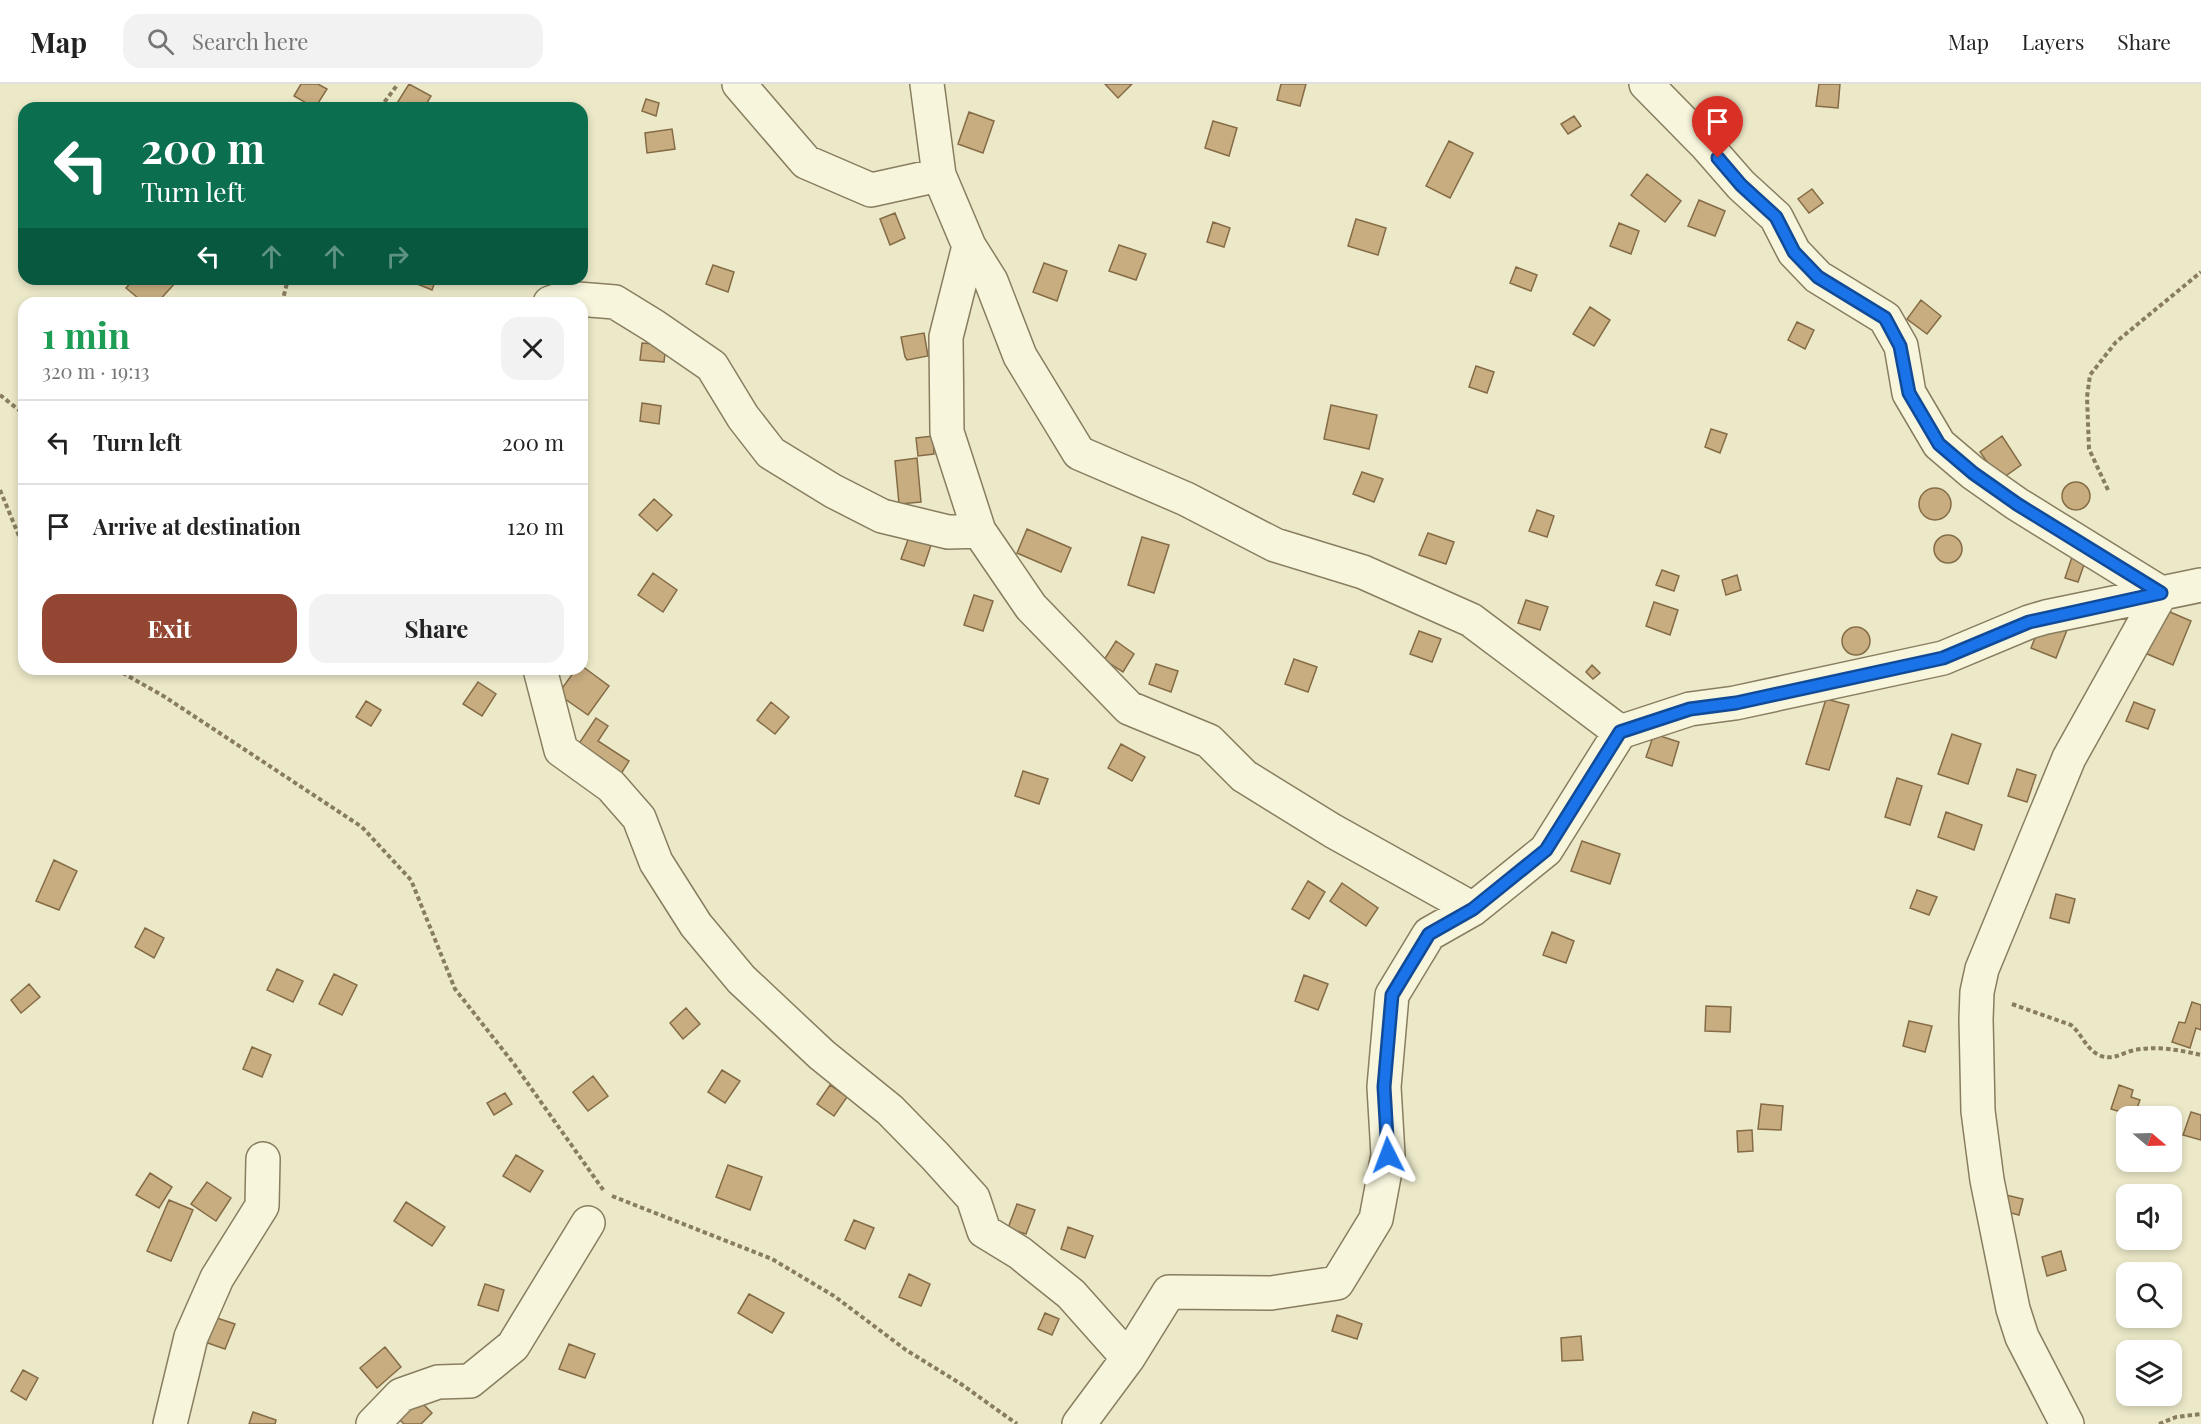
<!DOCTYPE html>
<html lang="en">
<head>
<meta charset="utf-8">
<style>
  :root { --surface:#fff; --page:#f2f2f2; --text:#222; --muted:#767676; --line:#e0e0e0; --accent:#934632 }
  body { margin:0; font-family:"Playfair Display",serif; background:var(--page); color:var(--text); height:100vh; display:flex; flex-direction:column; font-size:22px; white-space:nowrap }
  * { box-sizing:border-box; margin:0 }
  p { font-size:20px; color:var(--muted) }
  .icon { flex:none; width:33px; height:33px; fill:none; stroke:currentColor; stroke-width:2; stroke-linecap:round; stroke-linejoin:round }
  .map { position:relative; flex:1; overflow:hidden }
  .sheet { position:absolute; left:18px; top:213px; width:570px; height:378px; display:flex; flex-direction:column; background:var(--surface); border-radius:18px; box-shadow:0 3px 9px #0003 }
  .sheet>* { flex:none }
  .guide { position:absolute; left:18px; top:18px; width:570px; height:183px; border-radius:18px; box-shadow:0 3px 9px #0003; background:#0b6e4f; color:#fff; overflow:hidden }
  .needle { width:39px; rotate:109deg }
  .controls { position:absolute; left:2116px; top:1022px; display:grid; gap:12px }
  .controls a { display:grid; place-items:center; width:66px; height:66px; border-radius:12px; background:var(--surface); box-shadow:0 3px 9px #0003; font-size:30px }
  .pin { position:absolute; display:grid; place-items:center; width:51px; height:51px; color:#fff; margin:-62px -26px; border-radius:50% 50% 50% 0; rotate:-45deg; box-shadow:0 0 6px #0007 }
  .pin .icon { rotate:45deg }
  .me { position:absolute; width:66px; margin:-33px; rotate:357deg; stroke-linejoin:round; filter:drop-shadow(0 0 4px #0008) }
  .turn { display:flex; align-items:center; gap:21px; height:126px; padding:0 24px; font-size:27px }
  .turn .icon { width:78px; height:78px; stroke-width:2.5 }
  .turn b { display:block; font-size:42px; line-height:51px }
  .lanes { display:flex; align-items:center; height:57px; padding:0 24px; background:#0003; justify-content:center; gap:30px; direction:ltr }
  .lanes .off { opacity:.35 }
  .round { display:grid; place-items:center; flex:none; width:63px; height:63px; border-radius:18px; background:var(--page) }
  .headline { display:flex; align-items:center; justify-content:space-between; height:102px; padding:0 24px }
  h1 { font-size:36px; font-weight:700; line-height:45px; color:#1e9e55 }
  .primary-button { display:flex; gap:12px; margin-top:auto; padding:12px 24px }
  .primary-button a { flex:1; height:69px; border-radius:18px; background:var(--accent); color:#fff; font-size:24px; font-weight:700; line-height:69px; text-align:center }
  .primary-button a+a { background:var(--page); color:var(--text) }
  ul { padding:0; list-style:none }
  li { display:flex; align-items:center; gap:18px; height:84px; padding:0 24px; border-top:2px solid var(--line) }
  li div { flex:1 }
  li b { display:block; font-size:22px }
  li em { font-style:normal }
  header { display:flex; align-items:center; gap:36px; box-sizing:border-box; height:84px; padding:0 30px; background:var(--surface); border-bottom:2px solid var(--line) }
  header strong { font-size:28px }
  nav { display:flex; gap:33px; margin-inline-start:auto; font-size:21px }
  .search { width:420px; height:54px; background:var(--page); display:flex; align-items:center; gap:15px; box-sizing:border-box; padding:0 21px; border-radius:18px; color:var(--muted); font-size:22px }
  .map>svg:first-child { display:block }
  .building { fill:#c8ad81; stroke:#856c46; stroke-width:1.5 }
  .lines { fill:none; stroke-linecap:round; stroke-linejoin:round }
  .minor-casing { stroke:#887d5f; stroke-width:36 }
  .path { stroke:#887d5f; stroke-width:4; stroke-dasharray:4.5 3; stroke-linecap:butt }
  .minor { stroke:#f7f5dc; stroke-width:33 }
  .route-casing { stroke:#114b97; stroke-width:15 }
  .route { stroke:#1a73e8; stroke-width:10 }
</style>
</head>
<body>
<header>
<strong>Map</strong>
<div class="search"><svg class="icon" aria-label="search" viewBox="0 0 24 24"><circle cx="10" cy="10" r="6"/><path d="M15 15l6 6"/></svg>Search here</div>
<nav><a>Map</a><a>Layers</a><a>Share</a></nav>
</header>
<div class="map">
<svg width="2201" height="1340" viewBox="0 0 2201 1340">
  <rect width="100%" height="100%" fill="#ece9c9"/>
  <!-- building -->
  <path class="building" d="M301,0H318L327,5L315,24L294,12Z
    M409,0L431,12L424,24H394Z
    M1105,0H1132L1118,14Z
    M1281,0H1306L1300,22L1277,16Z
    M1819,0H1840L1838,24L1816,22Z
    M646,15L659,19L656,32L642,27Z
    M969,28L994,37L983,69L958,60Z
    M1574,32L1581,42L1568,50L1561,40Z
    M1213,37L1237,44L1229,72L1205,64Z
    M672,45L675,65L647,69L645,49Z
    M1449,57L1473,69L1450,114L1426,102Z
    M1647,90L1681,117L1665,138L1631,111Z
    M1812,105L1823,119L1809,129L1798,115Z
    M1699,116L1725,127L1715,152L1688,142Z
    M895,129L905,154L890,161L880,135Z
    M1356,135L1386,144L1378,171L1348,162Z
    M1213,138L1230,144L1224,163L1207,158Z
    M1619,139L1639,147L1631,170L1610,162Z
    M1119,161L1146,170L1136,196L1109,187Z
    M1044,179L1067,187L1057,217L1033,208Z
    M713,181L734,188L728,208L706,200Z
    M1516,183L1537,191L1531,207L1510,199Z
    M134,195H170L175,199L157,219H144L126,204Z
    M405,195H436L432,206Z
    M1921,216L1941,232L1927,250L1907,235Z
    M1590,223L1610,236L1594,262L1573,250Z
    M1797,238L1814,246L1805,265L1788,256Z
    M924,249L928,272L907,276L905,273L901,253Z
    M642,259L666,261L664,278L640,276Z
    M1476,282L1494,288L1487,309L1469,303Z
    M642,319L661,322L659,340L640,337Z
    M1331,321L1377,331L1369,365L1324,355Z
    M1711,345L1727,350L1720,369L1705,363Z
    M933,352L934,370L918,372L916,354Z
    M2002,352L2021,381L2000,396L1980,368Z
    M917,374L921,418L899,420L895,377Z
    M1362,388L1383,395L1374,418L1353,410Z
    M2062 412a14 14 0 1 1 28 0a14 14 0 1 1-28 0Z
    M1919 420a16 16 0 1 1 32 0a16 16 0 1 1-32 0Z
    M654,415L672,431L657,447L639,431Z
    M1537,426L1554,432L1547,453L1529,447Z
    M1027,445L1071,464L1061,488L1017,469Z
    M1428,449L1454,458L1446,480L1419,471Z
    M1934 465a14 14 0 1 1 28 0a14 14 0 1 1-28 0Z
    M909,453L931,461L924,482L901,475Z
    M1142,453L1169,461L1154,509L1128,501Z
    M2073,470L2086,475L2078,498L2065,494Z
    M1662,486L1679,492L1674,507L1656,501Z
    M653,489L677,506L663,528L638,511Z
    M1737,491L1741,506L1726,511L1722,496Z
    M974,511L993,517L983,547L964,541Z
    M1526,516L1548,523L1540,546L1518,539Z
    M1654,518L1678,526L1670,551L1646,542Z
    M2163,525L2191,537L2173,581L2145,569Z
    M2042,536L2067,546L2056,574L2031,564Z
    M1842 557a14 14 0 1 1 28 0a14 14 0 1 1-28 0Z
    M1419,547L1441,555L1432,578L1410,570Z
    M1116,557L1134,570L1123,588L1104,576Z
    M1294,575L1317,583L1308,608L1285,600Z
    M1156,580L1178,587L1171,608L1149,600Z
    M1592,581L1600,589L1593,595L1586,588Z
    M582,582L609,602L588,631L558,610L576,585H582Z
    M478,598L496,610L482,632L463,620Z
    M1826,615L1849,621L1829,686L1806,680Z
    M366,617L381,626L371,642L356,633Z
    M771,618L789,633L775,650L757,636Z
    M2134,618L2155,626L2148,645L2126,637Z
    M596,634L608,642L598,657L629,677L619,693L576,664Z
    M1654,650L1679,658L1672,682L1646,673Z
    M1952,650L1981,660L1968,700L1938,690Z
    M1121,660L1145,673L1132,697L1108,684Z
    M2017,685L2036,691L2027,718L2008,712Z
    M1023,687L1048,695L1039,720L1015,712Z
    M1897,694L1922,702L1910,741L1885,733Z
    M1946,728L1982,741L1974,766L1938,753Z
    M1582,757L1620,770L1610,800L1571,787Z
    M54,776L77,787L59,826L36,817Z
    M1308,797L1325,808L1309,835L1292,825Z
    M1342,799L1378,824L1366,842L1330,817Z
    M1917,806L1937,813L1929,831L1910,824Z
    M2056,810L2075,815L2069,839L2050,834Z
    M145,844L164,854L154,874L135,863Z
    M1552,848L1574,857L1566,879L1543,871Z
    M277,885L303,897L293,918L267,906Z
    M334,890L357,901L342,931L319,920Z
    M1304,891L1328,900L1318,926L1295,917Z
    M29,900L40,913L21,929L11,916Z
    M2192,918L2201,921V946L2196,944L2190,964L2172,958L2179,938L2185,939Z
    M1706,922L1731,923L1730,948L1705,947Z
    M686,924L700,940L683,955L670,939Z
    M1909,937L1932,942L1925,968L1903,962Z
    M252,963L271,971L262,993L243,985Z
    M722,986L740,997L725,1019L708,1008Z
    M593,992L608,1012L588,1027L573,1008Z
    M830,1001L847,1013L834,1032L817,1020Z
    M2119,1001L2133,1006L2131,1013L2140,1016L2134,1032L2111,1025Z
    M505,1009L512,1020L494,1031L487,1019Z
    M1761,1020L1783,1022L1781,1046L1758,1045Z
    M2191,1028L2201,1031V1056L2183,1051Z
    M1752,1046L1753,1067L1738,1068L1737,1047Z
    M516,1071L543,1087L530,1108L503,1092Z
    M728,1081L762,1093L750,1126L716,1113Z
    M150,1089L172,1103L159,1124L136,1111Z
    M207,1098L231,1114L216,1137L191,1120Z
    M2006,1111L2023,1115L2019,1131L2003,1127Z
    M169,1116L193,1126L171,1177L147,1167Z
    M406,1118L445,1143L432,1162L394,1137Z
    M1017,1120L1035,1126L1026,1150L1008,1144Z
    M854,1136L874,1144L865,1165L845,1156Z
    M1068,1143L1093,1152L1085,1174L1061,1165Z
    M2061,1167L2066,1186L2047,1192L2042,1173Z
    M909,1190L930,1200L921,1222L899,1213Z
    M2172,1193L2180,1195L2172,1217Z
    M485,1200L504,1206L498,1227L478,1221Z
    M749,1210L784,1229L772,1249L738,1229Z
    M1045,1229L1059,1235L1052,1251L1038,1245Z
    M1337,1231L1362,1240L1357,1255L1332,1247Z
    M211,1232L235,1240L225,1265L202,1257Z
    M1581,1252L1583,1276L1562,1277L1561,1254Z
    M569,1260L595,1270L585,1294L559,1285Z
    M385,1263L401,1283L377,1304L360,1284Z
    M23,1286L38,1294L26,1316L11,1307Z
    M417,1314L432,1329L421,1340H404L397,1333Z
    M253,1328L276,1336L275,1340H249Z"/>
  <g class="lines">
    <!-- minor casing -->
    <g class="minor-casing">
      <path id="minor" d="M739,0L806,78L871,106L939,91
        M927,0L939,91L969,162L991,197L1020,272L1079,369L1186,415L1275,461L1363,488L1471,536L1620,648
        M1646,0L1706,61L1741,101L1776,133L1794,168L1818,193L1885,234L1901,262L1909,309L1939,360L1973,389L2017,420L2161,509L2069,674L1982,885L1977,908L1976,935L1978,1027L1987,1096L2013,1225L2022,1253L2067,1340
        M969,162L946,253L947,348L979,447L1031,523L1129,624L1209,657L1244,692L1333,747L1473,825
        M550,219L565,214L615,218L654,242L712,282L743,333L771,369L833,407L882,432L948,448L979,447
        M540,585L561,666L611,702L639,734L656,778L696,841L741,895L822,971L890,1026L935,1072L973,1114L984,1147L1020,1169L1071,1210L1128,1274
        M170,1340L191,1253L217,1194L262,1122L263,1075
        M373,1340L401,1311L438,1298L470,1297L513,1262L588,1139
        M1079,1340L1128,1274L1169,1208L1271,1209L1337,1199L1376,1135L1388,1071L1384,1003L1392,911L1429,850L1473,825L1546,766L1620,648L1690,625L1735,619L1943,574L2029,538L2046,533L2201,501"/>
    </g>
    <!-- path -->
    <path class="path" d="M380,24L398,0
      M282,219L288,195
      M0,311L24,330
      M0,406L24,464
      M2108,406L2089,365L2087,313L2090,291L2116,258L2201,188
      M116,585L165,613L362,743L411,796L455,905L514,980L604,1107
      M2012,920L2071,941C2082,950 2086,965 2099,971C2111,977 2120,970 2131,967C2153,961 2180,966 2201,971
      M612,1112L772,1175L834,1212L906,1266L961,1300L1017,1340
      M2159,1340L2176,1333L2201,1330"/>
    <!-- minor -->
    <use href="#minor" class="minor"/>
  </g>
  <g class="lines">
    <!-- route casing -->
    <g class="route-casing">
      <path id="route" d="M1388,1071L1384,1003L1392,911L1429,850L1473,825L1546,766L1620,648L1690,625L1736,619L1943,574L2029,538L2161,509L2017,420L1973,389L1939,360L1909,309L1900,262L1885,234L1818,193L1794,168L1776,133L1741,101L1718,74"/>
    </g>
    <!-- route -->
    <use href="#route" class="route"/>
  </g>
</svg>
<div class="controls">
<a><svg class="needle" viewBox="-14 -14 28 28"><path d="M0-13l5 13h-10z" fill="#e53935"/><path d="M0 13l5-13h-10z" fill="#767676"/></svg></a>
<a><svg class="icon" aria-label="sound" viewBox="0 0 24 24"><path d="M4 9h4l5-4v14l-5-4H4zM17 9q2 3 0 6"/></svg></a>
<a><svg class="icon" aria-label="search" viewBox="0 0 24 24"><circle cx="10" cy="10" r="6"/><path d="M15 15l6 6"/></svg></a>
<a><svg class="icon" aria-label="layers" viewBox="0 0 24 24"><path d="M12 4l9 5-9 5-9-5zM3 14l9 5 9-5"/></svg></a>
</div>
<div class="pin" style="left:1718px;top:74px;background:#d93025"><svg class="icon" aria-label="arrive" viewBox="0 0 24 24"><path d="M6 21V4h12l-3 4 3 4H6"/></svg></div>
<svg class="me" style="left:1388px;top:1071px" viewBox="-20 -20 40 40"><path d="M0-17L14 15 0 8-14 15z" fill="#1a73e8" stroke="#fff" stroke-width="4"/></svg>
<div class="guide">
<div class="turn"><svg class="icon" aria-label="left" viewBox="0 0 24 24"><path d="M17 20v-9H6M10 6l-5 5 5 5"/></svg><div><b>200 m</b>Turn left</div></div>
<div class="lanes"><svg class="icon" aria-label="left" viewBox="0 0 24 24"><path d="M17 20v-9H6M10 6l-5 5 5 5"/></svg><svg class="icon off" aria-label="ahead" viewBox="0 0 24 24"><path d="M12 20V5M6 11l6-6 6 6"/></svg><svg class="icon off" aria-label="ahead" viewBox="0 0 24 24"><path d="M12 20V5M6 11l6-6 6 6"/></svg><svg class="icon off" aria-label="right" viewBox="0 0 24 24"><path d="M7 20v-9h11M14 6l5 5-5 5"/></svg></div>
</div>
<section class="sheet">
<div class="headline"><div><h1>1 min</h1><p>320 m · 19:13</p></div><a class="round"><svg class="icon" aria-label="close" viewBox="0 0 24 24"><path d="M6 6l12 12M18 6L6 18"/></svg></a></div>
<ul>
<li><svg class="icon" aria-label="left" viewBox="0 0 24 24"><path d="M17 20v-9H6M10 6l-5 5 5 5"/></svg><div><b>Turn left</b></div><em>200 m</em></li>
<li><svg class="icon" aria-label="arrive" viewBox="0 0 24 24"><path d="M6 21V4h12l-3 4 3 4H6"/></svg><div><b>Arrive at destination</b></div><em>120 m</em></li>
</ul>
<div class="primary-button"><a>Exit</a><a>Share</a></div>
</section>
</div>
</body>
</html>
